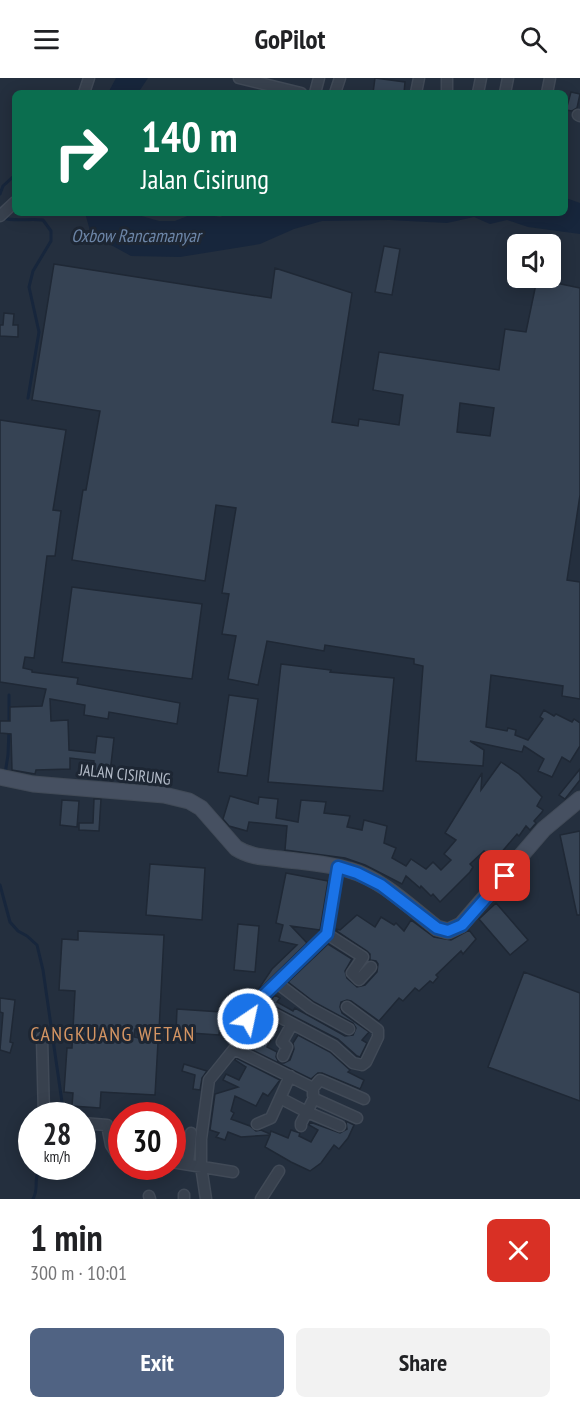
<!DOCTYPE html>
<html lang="en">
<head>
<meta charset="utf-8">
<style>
  :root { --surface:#fff; --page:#f2f2f2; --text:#202124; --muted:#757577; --accent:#506383 }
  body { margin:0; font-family:"PT Sans Narrow",sans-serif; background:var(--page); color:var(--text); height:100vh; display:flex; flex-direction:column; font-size:22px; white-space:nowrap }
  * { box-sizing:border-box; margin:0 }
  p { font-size:20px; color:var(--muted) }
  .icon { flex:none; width:33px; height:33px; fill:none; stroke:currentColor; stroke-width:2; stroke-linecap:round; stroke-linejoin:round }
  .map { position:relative; height:1121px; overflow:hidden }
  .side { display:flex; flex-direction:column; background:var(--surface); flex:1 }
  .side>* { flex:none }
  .top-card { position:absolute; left:12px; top:12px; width:556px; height:126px; border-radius:9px; box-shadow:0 3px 15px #0003; background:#0b6e4f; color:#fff; overflow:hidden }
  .fabs { position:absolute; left:507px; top:156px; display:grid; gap:12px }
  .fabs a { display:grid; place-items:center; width:54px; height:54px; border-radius:9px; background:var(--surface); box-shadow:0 3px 15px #0003; font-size:30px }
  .speed { position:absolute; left:18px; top:1024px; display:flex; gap:12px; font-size:30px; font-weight:700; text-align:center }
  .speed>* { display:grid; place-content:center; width:78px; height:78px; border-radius:50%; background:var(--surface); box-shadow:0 3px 15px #0003; line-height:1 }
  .speed small { font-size:15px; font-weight:400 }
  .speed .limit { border:9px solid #d22; background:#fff; color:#111 }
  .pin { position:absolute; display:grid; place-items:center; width:51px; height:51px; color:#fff; margin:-26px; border-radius:12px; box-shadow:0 3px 9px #0006 }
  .me { position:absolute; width:66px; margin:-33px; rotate:34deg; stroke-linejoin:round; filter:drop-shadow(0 0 4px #0008) }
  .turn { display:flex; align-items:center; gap:21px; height:126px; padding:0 30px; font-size:27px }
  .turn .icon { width:78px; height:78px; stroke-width:2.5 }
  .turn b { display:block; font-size:42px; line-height:51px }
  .round { display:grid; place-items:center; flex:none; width:63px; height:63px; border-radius:9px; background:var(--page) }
  .summary { display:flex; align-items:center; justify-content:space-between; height:102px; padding:0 30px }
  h1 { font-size:36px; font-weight:700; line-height:45px }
  .action { display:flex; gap:12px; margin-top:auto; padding:12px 30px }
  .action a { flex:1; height:69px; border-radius:9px; background:var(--accent); color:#fff; font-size:24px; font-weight:700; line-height:69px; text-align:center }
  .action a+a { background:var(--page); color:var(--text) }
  header { display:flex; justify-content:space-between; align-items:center; height:78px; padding:0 30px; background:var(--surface); font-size:27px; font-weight:700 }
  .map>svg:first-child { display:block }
  .water { fill:#17263c }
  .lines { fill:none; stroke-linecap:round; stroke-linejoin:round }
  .stream { stroke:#17263c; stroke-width:3 }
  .building { fill:#364354; stroke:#1f2835; stroke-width:1.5; fill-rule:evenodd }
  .street-casing { stroke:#414a57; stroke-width:13 }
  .secondary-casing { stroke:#414a57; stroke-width:17 }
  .street { stroke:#38414e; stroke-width:10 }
  .secondary { stroke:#465061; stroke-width:15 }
  .route-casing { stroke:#114b97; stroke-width:15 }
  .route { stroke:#1a73e8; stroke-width:10 }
  .labels { text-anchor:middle; stroke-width:6; stroke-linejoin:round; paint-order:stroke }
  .street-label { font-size:16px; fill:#b4bcc9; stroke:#1d2633 }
  .water-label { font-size:18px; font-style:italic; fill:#6d86a8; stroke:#1d2633 }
  .quarter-label { font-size:20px; letter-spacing:1.5px; fill:#d59563; stroke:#1d2633 }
</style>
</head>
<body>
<header><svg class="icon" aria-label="menu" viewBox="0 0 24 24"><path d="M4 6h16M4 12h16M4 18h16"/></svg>GoPilot<svg class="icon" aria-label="search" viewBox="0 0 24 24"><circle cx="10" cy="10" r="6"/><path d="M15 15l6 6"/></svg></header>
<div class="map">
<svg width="580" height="1121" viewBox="0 0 580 1121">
  <rect width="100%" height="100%" fill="#242f3e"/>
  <!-- water -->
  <path class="water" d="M116,0H148L138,15H108Z
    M566,120L580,125V156L528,149L507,142L490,146L474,139L447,145L389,142L322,143L294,151L260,166L180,179L131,178L91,156L85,135H131L159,143H175L195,135L220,139L231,135H566Z"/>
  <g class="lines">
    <!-- stream -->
    <path class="stream" d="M0,116L3,108L15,97
      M3,140C16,144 29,140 43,142L51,153V163L33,193L29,209L39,254L28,320
      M9,645V617
      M5,696L8,677L9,652
      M0,807L10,844L18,853L27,858L37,867L43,892L64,1038
      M33,1121C40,1108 32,1105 40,1089"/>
  </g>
  <!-- building -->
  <path class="building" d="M375,0L405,4L404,15H373Z
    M571,14L580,16L577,30L572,33L566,32Z
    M384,168L400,171L392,217L375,214Z
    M54,186L271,220L275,190L352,215L332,344L358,348L359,341L399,347L403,317L373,312L379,274L499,292L505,251L526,254L537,201L580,210V417L567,502L580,504V621L562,618L563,608L491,597L486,649L507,653L508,650L516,652L515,657L528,662L543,641L540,639L544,632L554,638L556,636L572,644L574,641L580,645V668L570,684L562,679L552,699L538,693L544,681L524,668L522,674L470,663L484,672L483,688L416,683L423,588L414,586V581L325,567L324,573L267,563L258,607L228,601L236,558L222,556L229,516L222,515L236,430L216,427L205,503L72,482L83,412H86L100,333L32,322ZM460,325L494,330L490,358L457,354Z
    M4,235L14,236L13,247H18V259L0,258V247H3Z
    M0,342L66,352L53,432L61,433L55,478H47L34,580L25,579L23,590L32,592V594L78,600L77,606L180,625L177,646L109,634L108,641L84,637L85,627L50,621L51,643L68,642L69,672L95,675L97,658L114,660L110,695L93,693L94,683L70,680V691L36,692L35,696L12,692L11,656L0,655V643H10V629L42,628L46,611L0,604Z
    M72,509L202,526L192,601L62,584Z
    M281,586L331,592L330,594L394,600L383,713L268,704Z
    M229,617L258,621L247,698L218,694Z
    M501,684L519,696L542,719L537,728L543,732L542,734L534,743L536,745L530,752L526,748L519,758L517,756L495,782L484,773L470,786L473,789L470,794L440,824L433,816L431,818L421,808L420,810L406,798L402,806L365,787L345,780L285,772L287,748L249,744L247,753L229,748L223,741L230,718L258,726L259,719L278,721L276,740L298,744L301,722L326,724L324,735L350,738L347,749L362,752L364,742L387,748L384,765L396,770L392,780L406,788L411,781L426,791L433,784L441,792L451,782L444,776L456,762L445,755L482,695L481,712Z
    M580,691V702L565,721L559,717Z
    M94,721H101L99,753L79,752V745H93Z
    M62,722L79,723L77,749L60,747Z
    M580,753V837H577L560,757Z
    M150,786L205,790L202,842L146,837Z
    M286,795L328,803L320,852L291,848L307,865L260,911L250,924L272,891L297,867L279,863L283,847L276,845Z
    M496,825L528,862L510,877L479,841Z
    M357,837L375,849L381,839L394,847L396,845L404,853L411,842L434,859L451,862L469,852L476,861L463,876L461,873L436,897L438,899L433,905L430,903L419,913L415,910L403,923L399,920L379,943L351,923L347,922L341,924L340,929L342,935L369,954L362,962L367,965L360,979L357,978L338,961L268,925L275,917L280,920L277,924L293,933L295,930L345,958L353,957L356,950L353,945L314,924L288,904L328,866L352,881L345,893L347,900L357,909L365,907L377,894L378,886L376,883L370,882V876L367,873L335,852V851L340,852Z
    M238,846L259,848L255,894L234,892Z
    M78,853L164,857L159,953L135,951L134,959L158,964L155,1017L101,1014L100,1030L72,1028L73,1015L64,1014L67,970H72L75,913L59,912L62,861L78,862Z
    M524,894L580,915V1023L488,989Z
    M0,920L15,922L10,964L13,965L10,975L0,972L3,935L0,934Z
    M177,931L221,934L219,957L176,954Z
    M260,937L279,947L267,969L277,974L276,979L279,985H284L290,982L294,971L293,965L298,957L330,974L350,992L348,994L364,1002L361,1009L360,1011L322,995H318L311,1001L244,968Z
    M236,980L280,1002L268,1018L263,1015L256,1028L235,1018L231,1033L234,1035L231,1041L250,1048L256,1053L261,1052L270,1056L271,1053L288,1060L291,1052L300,1055L299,1058L311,1064L318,1052L309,1047L310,1044L340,1055L347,1051L346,1043L354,1047L348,1060L339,1071L334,1067L321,1085L310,1093L291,1084L265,1069L270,1057L241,1059L228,1054L225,1062L216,1059L219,1055L210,1052L215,1016L238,1009L223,1002L226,996L239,1002L246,989L235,982Z
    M184,986L207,993L202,1000L200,1012L193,1011L195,997L182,993Z"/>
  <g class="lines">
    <!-- street casing -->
    <g class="street-casing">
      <path id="street" d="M239,0L301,15
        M84,15L89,0
        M315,15L319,0
        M335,15L340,0
        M416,15L419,0
        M447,15V0
        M478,15L481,0
        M505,15L508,0
        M547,15L550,0
        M578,37L580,38
        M0,138L15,124
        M327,856L363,879L352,895L359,902L371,889
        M277,905L310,930L349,951
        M257,927L334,968L353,985L362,987L366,984L378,959V952L347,929
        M42,960L44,1038
        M234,971L313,1010L320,1002L364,1021
        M283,978L287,969L282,964L292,946
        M313,1010V1017L315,1021L357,1040
        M280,1020L307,1034L301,1045V1048
        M314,1020L307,1034L340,1048
        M82,1045L107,1047L111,1067L122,1084
        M257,1046L271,1040L290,998
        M172,1084L233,1094
        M188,1086L191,1055
        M149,1118L150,1121
        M184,1121V1117
        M206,1121L201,1088V1061L209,1002L234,971L248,941L265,916L327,856L338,789
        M261,1121L279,1093"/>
    </g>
    <!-- secondary casing -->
    <g class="secondary-casing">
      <path id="secondary" d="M0,699L33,706L164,717L189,723L201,730L236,770C250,779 264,779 280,781C302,784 327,785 349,792C382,801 410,829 437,850L448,853L461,847L544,751L580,721"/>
    </g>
    <!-- street -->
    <use href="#street" class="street"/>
    <!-- secondary -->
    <use href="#secondary" class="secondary"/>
  </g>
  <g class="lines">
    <!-- route casing -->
    <g class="route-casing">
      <path id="route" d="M248,941L265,916L327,856L338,789L357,795L381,807L437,850L448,853L462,847L505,798"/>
    </g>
    <!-- route -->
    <use href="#route" class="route"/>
  </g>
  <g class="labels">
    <!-- street labels -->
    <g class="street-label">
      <text transform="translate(125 696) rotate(6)" y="6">JALAN CISIRUNG</text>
    </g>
    <!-- water labels -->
    <g class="water-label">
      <text x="136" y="164">Oxbow Rancamanyar</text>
    </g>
    <!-- quarter labels -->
    <g class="quarter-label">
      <text x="113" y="963">CANGKUANG WETAN</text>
    </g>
  </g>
</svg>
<div class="fabs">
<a><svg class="icon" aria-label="sound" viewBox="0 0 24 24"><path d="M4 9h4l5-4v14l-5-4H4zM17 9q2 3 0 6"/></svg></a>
</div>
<div class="speed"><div>28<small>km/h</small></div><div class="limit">30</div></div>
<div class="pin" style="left:505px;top:798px;background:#d93025"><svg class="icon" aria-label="arrive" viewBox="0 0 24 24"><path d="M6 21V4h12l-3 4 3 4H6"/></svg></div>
<svg class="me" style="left:248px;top:941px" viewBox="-20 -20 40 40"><circle r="17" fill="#1a73e8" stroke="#fff" stroke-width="3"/><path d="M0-11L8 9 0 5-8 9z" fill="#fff"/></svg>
<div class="top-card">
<div class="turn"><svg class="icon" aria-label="right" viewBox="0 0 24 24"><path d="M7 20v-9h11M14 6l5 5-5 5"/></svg><div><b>140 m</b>Jalan Cisirung</div></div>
</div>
</div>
<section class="side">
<div class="summary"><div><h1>1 min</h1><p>300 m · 10:01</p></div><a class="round" style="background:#d93025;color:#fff"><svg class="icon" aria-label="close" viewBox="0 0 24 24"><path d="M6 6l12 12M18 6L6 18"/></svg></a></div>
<div class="action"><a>Exit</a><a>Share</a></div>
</section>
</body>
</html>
